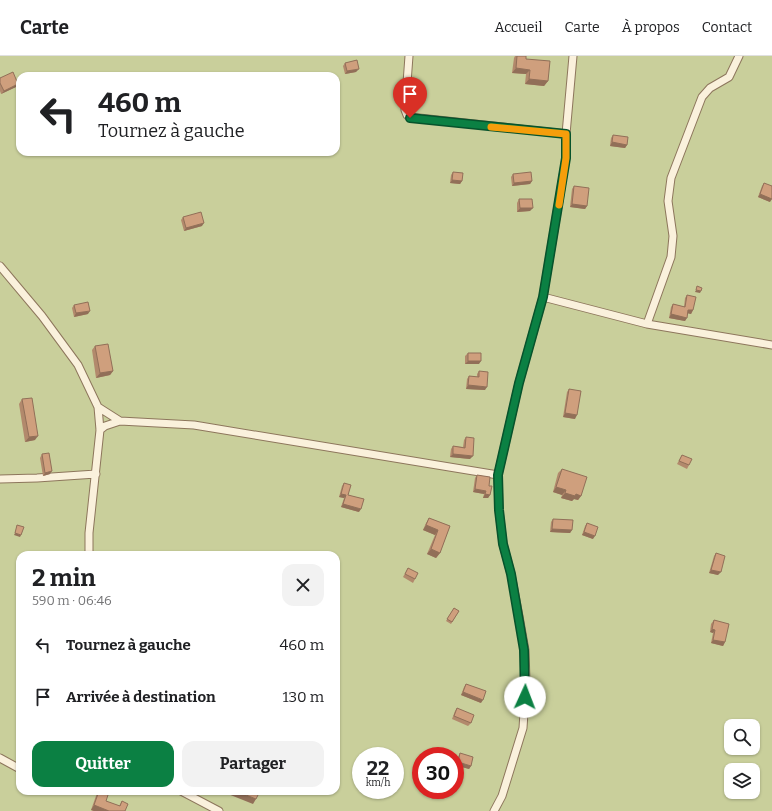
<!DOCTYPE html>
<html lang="fr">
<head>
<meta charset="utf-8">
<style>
  :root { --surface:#fff; --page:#f2f2f2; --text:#202124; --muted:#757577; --line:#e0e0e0; --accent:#0b8043 }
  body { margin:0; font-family:Bitter,serif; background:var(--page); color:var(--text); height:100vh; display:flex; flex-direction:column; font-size:15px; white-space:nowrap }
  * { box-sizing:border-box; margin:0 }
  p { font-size:13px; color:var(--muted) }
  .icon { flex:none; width:22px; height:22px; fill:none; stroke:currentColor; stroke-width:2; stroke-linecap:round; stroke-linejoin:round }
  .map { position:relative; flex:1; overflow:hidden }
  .drawer { position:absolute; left:16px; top:495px; width:324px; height:244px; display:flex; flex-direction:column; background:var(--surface); border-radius:12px; box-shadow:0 1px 3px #0004 }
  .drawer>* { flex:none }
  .guide { position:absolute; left:16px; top:16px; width:324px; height:84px; border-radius:12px; box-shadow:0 1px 3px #0004; background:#fff; color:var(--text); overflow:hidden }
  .tools { position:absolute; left:724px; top:663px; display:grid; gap:8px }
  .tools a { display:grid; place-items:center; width:36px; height:36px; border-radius:8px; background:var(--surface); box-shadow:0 1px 3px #0004; font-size:20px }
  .speed { position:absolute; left:352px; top:691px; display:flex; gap:8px; font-size:20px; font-weight:700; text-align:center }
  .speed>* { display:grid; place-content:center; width:52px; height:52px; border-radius:50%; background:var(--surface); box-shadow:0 1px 3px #0004; line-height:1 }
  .speed small { font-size:10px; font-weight:400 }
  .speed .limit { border:6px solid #d22; background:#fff; color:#111 }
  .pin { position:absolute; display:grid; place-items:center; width:34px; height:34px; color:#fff; margin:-41px -17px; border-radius:50% 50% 50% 0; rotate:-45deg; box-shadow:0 0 4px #0007 }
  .pin .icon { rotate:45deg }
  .me { position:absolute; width:44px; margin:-22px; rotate:2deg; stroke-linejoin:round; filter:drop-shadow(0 0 3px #0008) }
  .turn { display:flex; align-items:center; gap:14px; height:84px; padding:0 16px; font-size:18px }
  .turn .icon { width:52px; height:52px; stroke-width:2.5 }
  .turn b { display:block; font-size:28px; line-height:34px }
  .round { display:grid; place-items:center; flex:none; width:42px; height:42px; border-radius:12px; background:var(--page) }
  .overview { display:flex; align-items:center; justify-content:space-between; height:68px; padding:0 16px }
  h1 { font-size:24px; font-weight:700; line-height:30px }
  .cta { display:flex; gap:8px; margin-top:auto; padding:8px 16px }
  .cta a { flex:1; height:46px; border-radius:12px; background:var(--accent); color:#fff; font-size:16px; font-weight:700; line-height:46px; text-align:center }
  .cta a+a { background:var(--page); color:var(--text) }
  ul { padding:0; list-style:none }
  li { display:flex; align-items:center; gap:12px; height:52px; padding:0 16px }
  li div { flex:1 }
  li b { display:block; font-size:15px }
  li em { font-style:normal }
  header { display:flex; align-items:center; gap:24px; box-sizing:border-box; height:56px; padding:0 20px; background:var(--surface); border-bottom:1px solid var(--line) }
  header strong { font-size:19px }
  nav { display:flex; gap:22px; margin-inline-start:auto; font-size:14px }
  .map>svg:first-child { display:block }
  .green { fill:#c9cf9b; fill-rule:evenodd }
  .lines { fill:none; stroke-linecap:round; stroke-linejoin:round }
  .minor-casing { stroke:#8d765c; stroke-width:9 }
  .minor { stroke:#faf1dc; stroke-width:7 }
  .wall { fill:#b2896c }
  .shaded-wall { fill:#916f58 }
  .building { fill:#cf9f7d; stroke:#916f58 }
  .route-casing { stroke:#07532c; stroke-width:10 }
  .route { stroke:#0b8043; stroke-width:7 }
  .slow { stroke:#f59e0b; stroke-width:7 }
</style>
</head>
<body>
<header>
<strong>Carte</strong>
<nav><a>Accueil</a><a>Carte</a><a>À propos</a><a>Contact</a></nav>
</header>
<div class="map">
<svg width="772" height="755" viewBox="0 0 772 755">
  <rect width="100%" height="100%" fill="#f0e4c8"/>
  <!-- green -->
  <path class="green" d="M0,0H772V755H0ZM20,20H336V96H20ZM20,499H336V735H20ZM731,670H753V692H731ZM361,700H395V734H361ZM421,700H455V734H421ZM731,714H753V736H731Z"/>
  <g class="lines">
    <!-- minor casing -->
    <g class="minor-casing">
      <path id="minor" d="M409,0L405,54L407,59L410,61L566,78
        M0,210L42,260L78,309L98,351L100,374L89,477V499
        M543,241L647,268L772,289
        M647,268L671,201L673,180L668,145L671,122L702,41L710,32L729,21L739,0
        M98,351L120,365L194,369L498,419
        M100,374L105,370L120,365
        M0,423L37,422L96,418
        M0,702L20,713
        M181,735L219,755
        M494,755L502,740L523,672L526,625L525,594L519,560L511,518L503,488L499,454L498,419L519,327L543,241L566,102V78L573,0"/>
    </g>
    <!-- minor -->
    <use href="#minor" class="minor"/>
  </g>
  <!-- wall -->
  <path class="wall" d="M515,0H526V3L548,25L544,30L525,28L526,18L512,17L514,2Z
    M345,7L356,16L345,18L343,10Z
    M0,22L16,31L1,38L0,35Z
    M613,79L627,89L625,92L610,90L611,82Z
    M453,116L462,125L460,128L450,127L451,119Z
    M513,118L532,125L530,128L512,130L511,121Z
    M764,127L770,146L758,141L762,130Z
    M574,130L587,150L585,153L570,151L572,133Z
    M519,143L530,155L517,156V147Z
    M183,161L202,170L184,175L181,164Z
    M687,239L693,254L691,258L688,257L685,265L669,262L671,251L673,248L684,251L685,242Z
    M74,249L88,258L74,261L72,252Z
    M95,290L113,315L110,319L96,322L92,294Z
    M468,297L479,308H465V300Z
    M479,315L485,334L466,333L467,323L469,320L477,321V318Z
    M569,333L575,363L563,361L567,336Z
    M22,343L35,384L25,386L19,348Z
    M466,381L470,403L450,401L451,393L453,390L463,391L464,384Z
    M42,398L50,418L43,420L40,402Z
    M682,399L689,409L687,413L677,408Z
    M562,413L581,440L578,444L574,443L572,445L561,442L562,439L553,436L558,417Z
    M477,419L489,430L490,439L488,442H483L484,438L473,436L475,422Z
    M344,427L348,439L359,456L341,451L344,442L339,441L342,430Z
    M429,462L450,470L440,497L436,502L427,498L435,479L423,474L426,467Z
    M553,463L572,474L570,477L550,476L551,466Z
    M587,467L593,483L582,479L585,470Z
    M716,497L718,519L709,517L714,500Z
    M408,512L415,523L413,527L403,521Z
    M454,552L459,555L451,568L446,565Z
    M714,564L725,586L723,590L711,587L713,577L710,576L711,568Z
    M466,628L481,647L461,639L464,631Z
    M457,652L471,667L468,670L452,663L455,655Z
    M460,697L471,710L469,713L455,709L458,701Z
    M99,735L106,745L119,750L122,745L125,755H94L91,754L97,737Z"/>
  <!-- shaded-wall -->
  <path class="shaded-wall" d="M516,12L530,14L526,18L512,17Z
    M359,13L356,16L345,18L347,15Z
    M529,23L548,25L544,30L525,28Z
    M18,28L16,31L1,38L4,35Z
    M612,86L627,89L625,92L610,90Z
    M452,124L462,125L460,128L450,127Z
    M532,125L530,128L512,130L514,127Z
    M760,138L772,143L770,146L758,141Z
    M572,148L587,150L585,153L570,151Z
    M520,152H533L530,155L517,156Z
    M204,167L202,170L184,175L186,172Z
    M696,234L701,235L700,237L695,236Z
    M688,254H693L691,258L686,257Z
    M90,255L88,258L74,261L76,257Z
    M671,258L687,262L685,265L669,262Z
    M468,305H481L479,308H465Z
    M113,315L110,319L96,322L100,317Z
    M468,329L487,331L485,334L466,333Z
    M565,357L577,359L575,363L563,361Z
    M38,380L35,384L25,386L29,381Z
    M453,398L473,400L470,403L450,401Z
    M52,415L50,418L43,420L45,417Z
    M556,431L566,434L562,439L553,436Z
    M475,433L486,435L484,438L473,436Z
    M565,437L576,438L581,440L578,444L574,443L572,445L561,442Z
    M341,438L346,439L344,442L339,441Z
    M485,438L490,439L488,442H483Z
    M343,448L361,453L359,456L341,451Z
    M426,469L438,474L435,479L423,474Z
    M552,473L572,474L570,477L550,476Z
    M584,476L595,480L593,483L582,479Z
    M15,477L21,479L20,481L14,479Z
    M431,493L440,497L436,502L427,498Z
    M711,514L721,516L718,519L709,517Z
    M712,573L715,574L713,577L710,576Z
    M713,584L725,586L723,590L711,587Z
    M463,636L483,644L481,647L461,639Z
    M458,706L471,710L469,713L455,709Z
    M230,735H236L256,743L253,748L228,738Z
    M94,749L109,755H94L91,754Z"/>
  <!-- building -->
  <path class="building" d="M517,0H526V3L550,5L548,25L529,23L530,14L516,12Z
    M357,4L359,13L347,15L345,7Z
    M13,16L18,28L4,35L0,27V22Z
    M613,79L628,81L627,89L612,86Z
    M453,116L463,117L462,125L452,124Z
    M531,116L532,125L514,127L513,118Z
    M764,127L772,130V143L760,138Z
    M574,130L589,132L587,150L572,148Z
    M519,143H532L533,152H520Z
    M201,156L204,167L186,172L183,161Z
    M697,230L702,232L701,235L696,234Z
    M687,239L696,241L693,254H688L687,262L671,258L673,248L685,251Z
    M88,246L90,255L76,257L74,249Z
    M108,288L113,315L100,317L95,290Z
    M468,297H481V305H468Z
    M479,315L488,316L487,331L468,329L469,320L479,321Z
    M569,333L581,335L577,359L565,357Z
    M32,342L38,380L29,381L22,343Z
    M466,381L474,382L473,400L453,398V390L465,392Z
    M49,397L52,415L45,417L42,398Z
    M682,399L692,403L689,409L679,405Z
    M562,413L587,421L581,440L576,438L575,440L565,437L566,434L556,431Z
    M477,419L490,421L489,430H492L490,439L485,438L486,435L475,433Z
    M344,427L351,429L348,439L364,443L361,453L343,448L346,439L341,438Z
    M429,462L450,470L440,497L431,493L438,474L426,469Z
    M553,463L573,464L572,474L552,473Z
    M587,467L598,471L595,480L584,476Z
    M17,469L24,471L21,479L15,477Z
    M716,497L725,500L721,516L711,514Z
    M408,512L418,517L415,523L405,518Z
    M454,552L459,555L452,566L447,563Z
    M714,564L729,568L725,586L713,584L715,574L712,573Z
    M466,628L486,635L483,644L463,636Z
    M457,652L474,659L471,667L454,660Z
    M460,697L473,701L471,710L458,706Z
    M99,735H107L109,736L106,745L120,750L122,745L128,748L125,755H109L94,749Z
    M236,735H260L256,743Z"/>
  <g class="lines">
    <!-- route casing -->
    <g class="route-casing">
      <path id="route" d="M410,62L566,78V102L543,241L519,327L498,419L499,454L503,488L511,518L524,594L525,641"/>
    </g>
    <!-- route -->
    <use href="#route" class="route"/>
    <!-- slow -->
    <path class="slow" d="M491,71L566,78V102L559,149"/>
  </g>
</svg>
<div class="tools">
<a><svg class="icon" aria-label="search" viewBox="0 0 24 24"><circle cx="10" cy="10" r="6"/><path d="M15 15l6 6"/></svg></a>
<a><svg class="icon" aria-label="layers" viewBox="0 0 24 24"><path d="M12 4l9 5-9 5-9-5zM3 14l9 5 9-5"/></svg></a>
</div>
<div class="speed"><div>22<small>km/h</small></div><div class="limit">30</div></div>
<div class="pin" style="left:410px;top:62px;background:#d93025"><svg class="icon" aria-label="arrive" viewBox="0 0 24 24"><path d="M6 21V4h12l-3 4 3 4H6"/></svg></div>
<svg class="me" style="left:525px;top:641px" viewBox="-20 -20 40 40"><circle r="19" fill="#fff"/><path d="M0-13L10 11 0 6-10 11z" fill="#0b8043"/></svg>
<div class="guide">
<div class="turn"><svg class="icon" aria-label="left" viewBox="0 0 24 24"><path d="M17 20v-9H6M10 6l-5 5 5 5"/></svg><div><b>460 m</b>Tournez à gauche</div></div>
</div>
<section class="drawer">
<div class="overview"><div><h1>2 min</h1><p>590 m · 06:46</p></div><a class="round"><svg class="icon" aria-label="close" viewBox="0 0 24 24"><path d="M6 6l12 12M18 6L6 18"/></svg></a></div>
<ul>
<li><svg class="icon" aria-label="left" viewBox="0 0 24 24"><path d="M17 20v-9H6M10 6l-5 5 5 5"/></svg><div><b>Tournez à gauche</b></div><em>460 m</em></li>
<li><svg class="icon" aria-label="arrive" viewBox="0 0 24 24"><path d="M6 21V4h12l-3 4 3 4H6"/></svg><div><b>Arrivée à destination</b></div><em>130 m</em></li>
</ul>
<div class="cta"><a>Quitter</a><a>Partager</a></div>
</section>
</div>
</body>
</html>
